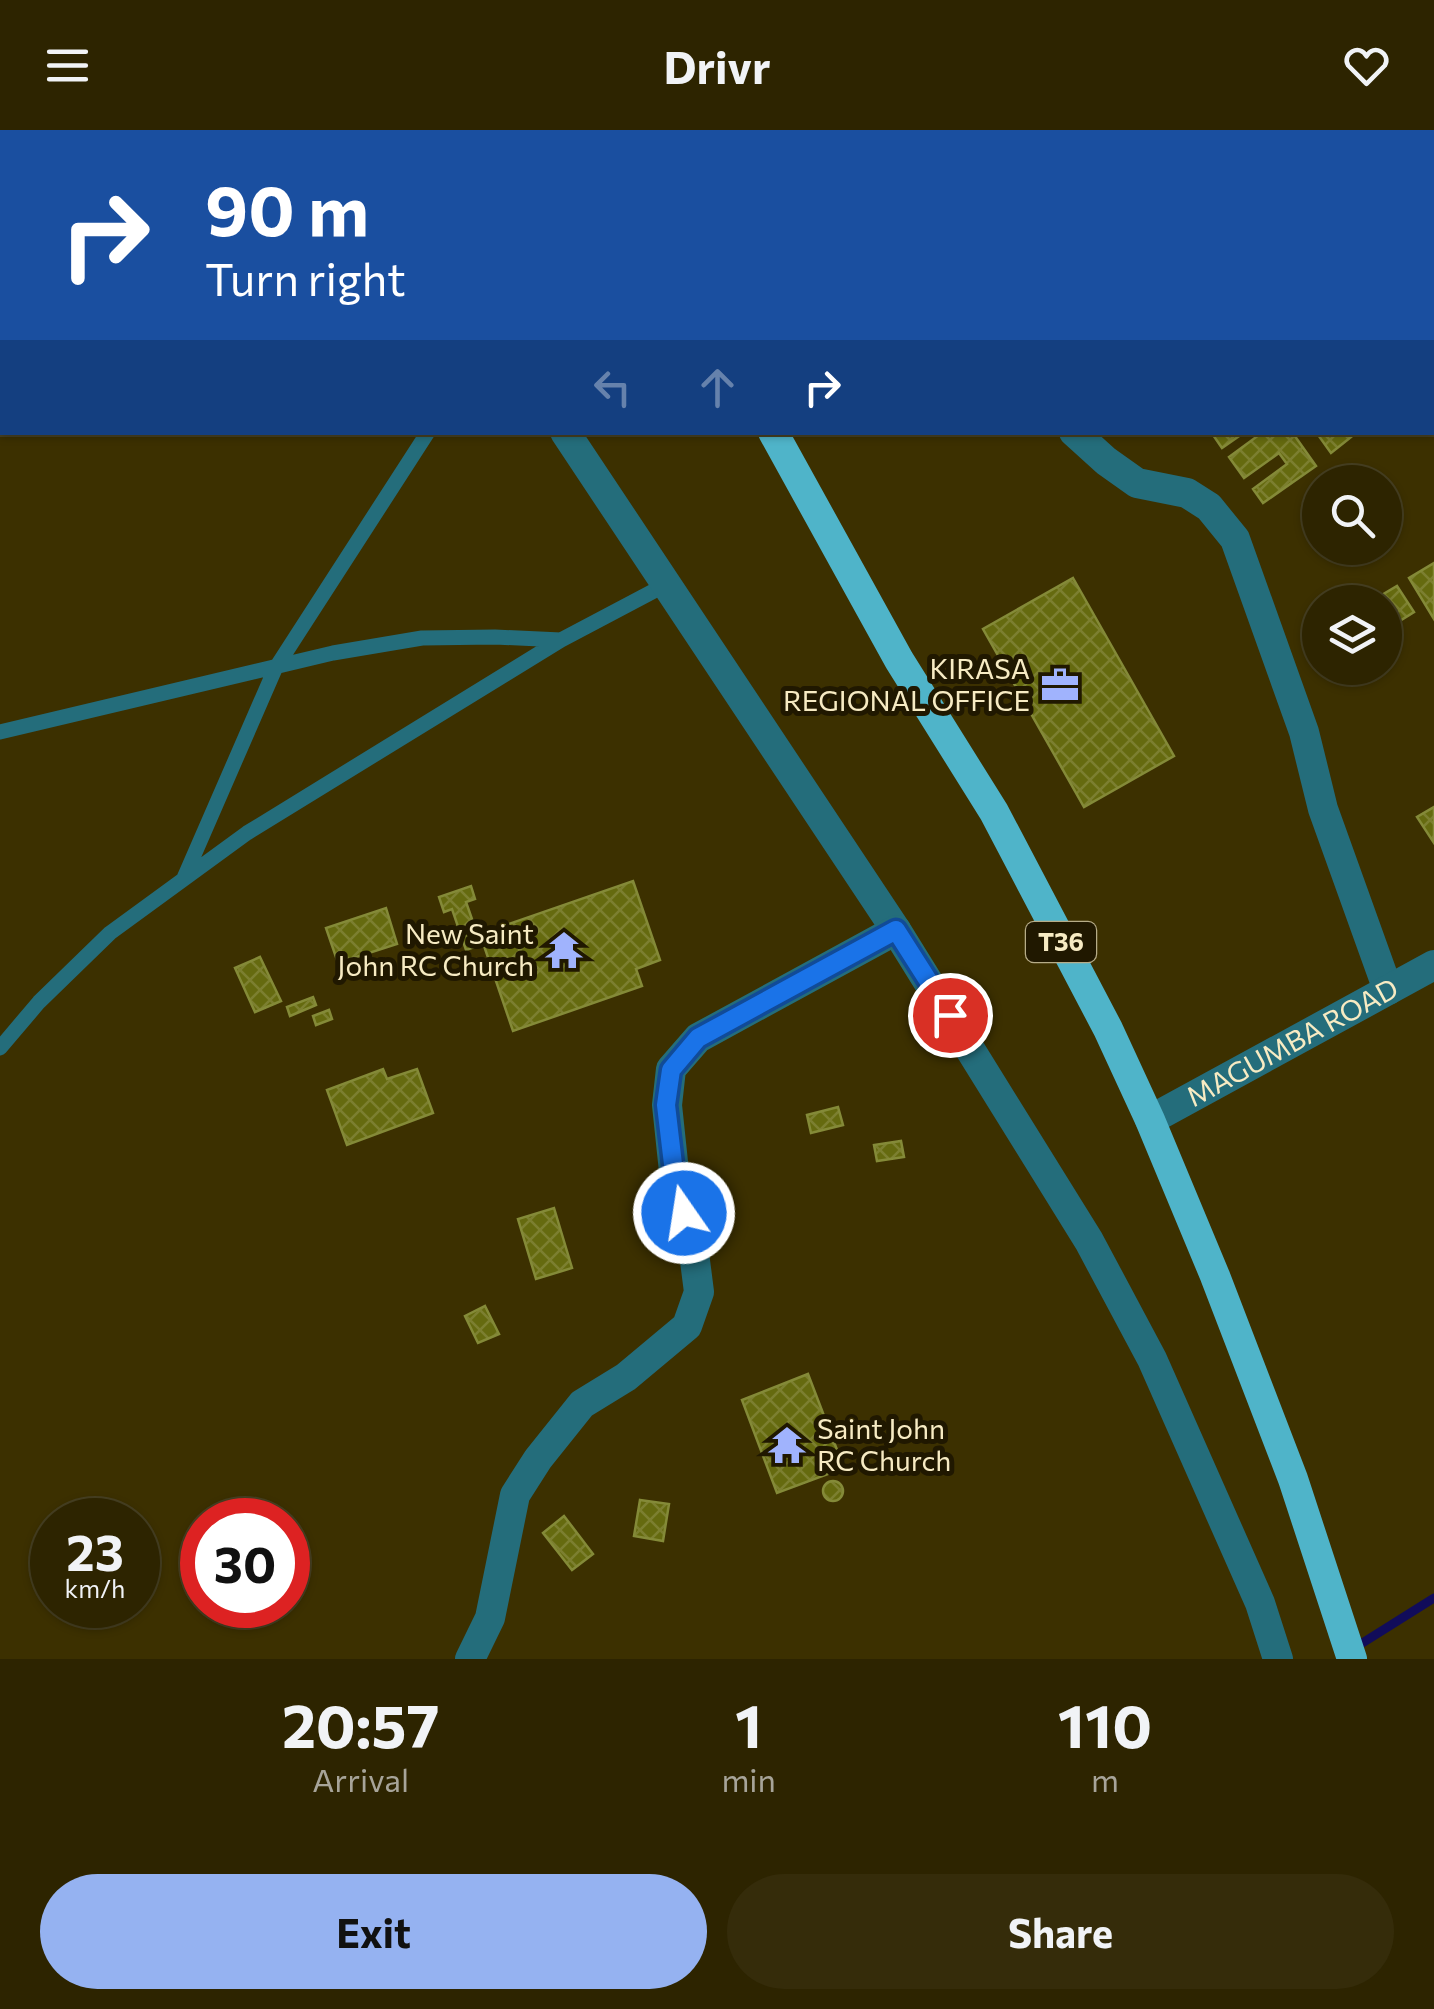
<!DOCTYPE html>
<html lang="en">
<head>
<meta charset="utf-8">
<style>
  :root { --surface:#2d2400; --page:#352c0a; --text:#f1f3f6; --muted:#a7a499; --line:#484122; --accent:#95b2f1 }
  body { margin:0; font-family:Commissioner,sans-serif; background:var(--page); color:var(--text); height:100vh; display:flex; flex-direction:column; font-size:38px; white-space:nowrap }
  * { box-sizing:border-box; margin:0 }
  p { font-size:32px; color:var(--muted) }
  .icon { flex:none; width:55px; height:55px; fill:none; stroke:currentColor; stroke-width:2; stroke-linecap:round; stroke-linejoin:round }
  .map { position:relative; height:1529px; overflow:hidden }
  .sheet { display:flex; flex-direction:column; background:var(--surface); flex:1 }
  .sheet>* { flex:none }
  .guide { position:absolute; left:0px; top:0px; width:1435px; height:305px; box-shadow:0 2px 8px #0004,0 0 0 2px var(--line); background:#1a4fa0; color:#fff; overflow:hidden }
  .fabs { position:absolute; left:1302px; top:335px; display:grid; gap:20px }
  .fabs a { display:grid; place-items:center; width:100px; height:100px; border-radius:50%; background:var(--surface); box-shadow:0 2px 8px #0004,0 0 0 2px var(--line); font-size:50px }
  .speed { position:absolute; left:30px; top:1368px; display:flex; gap:20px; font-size:50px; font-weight:700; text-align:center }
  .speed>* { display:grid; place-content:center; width:130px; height:130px; border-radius:50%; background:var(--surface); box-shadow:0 2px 8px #0004,0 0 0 2px var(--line); line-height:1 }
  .speed small { font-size:25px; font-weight:400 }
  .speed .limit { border:15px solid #d22; background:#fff; color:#111 }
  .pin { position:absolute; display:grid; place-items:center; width:85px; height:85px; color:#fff; margin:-42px; border:5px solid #fff; border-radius:50%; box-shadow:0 2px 10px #0007 }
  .me { position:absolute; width:110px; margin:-55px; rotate:347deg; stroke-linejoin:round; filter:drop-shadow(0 0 8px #0008) }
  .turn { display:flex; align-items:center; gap:35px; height:210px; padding:0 40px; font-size:45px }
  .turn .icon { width:130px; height:130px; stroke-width:2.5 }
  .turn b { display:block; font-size:70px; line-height:85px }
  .lanes { display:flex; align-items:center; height:95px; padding:0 40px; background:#0003; justify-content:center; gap:50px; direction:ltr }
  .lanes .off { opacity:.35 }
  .eta { display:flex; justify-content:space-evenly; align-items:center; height:170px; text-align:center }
  .eta b { font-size:60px; font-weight:700; line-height:70px }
  .button { display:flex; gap:20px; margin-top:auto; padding:20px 40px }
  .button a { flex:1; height:115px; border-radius:60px; background:var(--accent); color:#111; font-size:40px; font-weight:700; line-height:115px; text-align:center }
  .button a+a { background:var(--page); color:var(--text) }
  header { display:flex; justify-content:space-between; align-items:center; height:130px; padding:0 40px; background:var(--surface); font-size:45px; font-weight:700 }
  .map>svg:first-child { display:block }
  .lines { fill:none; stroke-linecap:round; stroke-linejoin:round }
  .stream { stroke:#110c5a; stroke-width:9 }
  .building { fill:url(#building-cross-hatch); stroke:#848a38; stroke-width:2.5 }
  .path { stroke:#776b3d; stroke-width:5; stroke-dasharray:5 8; stroke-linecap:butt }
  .lane { stroke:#246d7b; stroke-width:15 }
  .street { stroke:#246d7b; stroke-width:30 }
  .highway { stroke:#4fb4c9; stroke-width:30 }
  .route-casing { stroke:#114b97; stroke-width:25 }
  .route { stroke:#1a73e8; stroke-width:18 }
  .labels { text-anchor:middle; stroke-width:10; stroke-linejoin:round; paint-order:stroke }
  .shield { fill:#201800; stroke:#b6ac88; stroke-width:2.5 }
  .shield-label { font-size:25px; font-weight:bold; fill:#f7ebc3 }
  .poi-label { font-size:28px; fill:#f7ebc3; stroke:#201800; text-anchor:end }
  .street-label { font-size:28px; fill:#f7ebc3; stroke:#201800 }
</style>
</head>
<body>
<header><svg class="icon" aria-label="menu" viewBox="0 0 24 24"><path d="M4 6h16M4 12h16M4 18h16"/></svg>Drivr<svg class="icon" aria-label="heart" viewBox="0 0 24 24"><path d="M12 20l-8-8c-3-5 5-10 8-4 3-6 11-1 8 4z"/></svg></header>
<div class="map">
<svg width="1434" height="1529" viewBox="0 0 1434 1529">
  <defs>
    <pattern id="building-cross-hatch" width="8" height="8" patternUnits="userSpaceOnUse" patternTransform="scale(2.5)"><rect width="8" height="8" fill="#656a0f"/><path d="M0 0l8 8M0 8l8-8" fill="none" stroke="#7c7f30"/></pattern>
  </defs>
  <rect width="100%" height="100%" fill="#3c3000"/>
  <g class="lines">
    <!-- stream -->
    <path class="stream" d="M1356,1517L1434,1468"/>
  </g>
  <!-- building -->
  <path class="building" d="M1211,302H1245L1222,318Z
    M1263,302H1292L1316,336L1263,373L1253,359L1287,334L1279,323L1244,348L1229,327Z
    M1316,302H1347L1351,307L1331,323Z
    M1434,433V489L1409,448Z
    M1073,448L1174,626L1084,677L983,499Z
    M1397,456L1414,482L1398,492L1392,483L1385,487V472H1370Z
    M1434,677V713L1417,687Z
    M633,751L660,830L636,839L642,856L513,901L480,804Z
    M471,756L475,769L466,772L481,815L466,820L452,779L444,782L439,767Z
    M386,778L397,814L338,833L326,798Z
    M260,827L281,871L255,882L235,838Z
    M313,867L316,875L290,886L287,877Z
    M329,880L332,889L316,895L313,886Z
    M383,939L387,949L417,939L433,983L347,1015L327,960Z
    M838,977L843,995L811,1003L807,985Z
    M901,1011L904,1027L877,1031L874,1015Z
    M554,1078L572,1138L536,1149L518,1089Z
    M485,1176L499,1204L478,1213L465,1186Z
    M808,1244L844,1338L777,1363L742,1270Z
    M823 1361a10 10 0 1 1 20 0a10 10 0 1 1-20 0Z
    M640,1370L669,1374L663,1411L634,1406Z
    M564,1386L593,1424L572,1440L543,1403Z"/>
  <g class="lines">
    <!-- path -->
    <path class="path" d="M195,0L207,2"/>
    <!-- lane -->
    <path class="lane" d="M0,602L333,523L422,508L495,507L561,510
      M184,748L275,539L428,302
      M0,918L39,872L110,803L247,703L561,510L667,454"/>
    <!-- street -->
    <g class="street">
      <path d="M391,0L392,2"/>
      <path d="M873,0L874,2"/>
      <path d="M1296,0L1298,2"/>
      <path d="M1432,196L1434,198"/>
      <path d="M565,302L896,800L1089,1111L1152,1229L1260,1473L1278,1529"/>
      <path d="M1074,302L1106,331L1137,353L1187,363L1209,377L1235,409L1304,602L1323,679L1388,860"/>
      <path id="s1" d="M1150,990L1434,835"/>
      <path d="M470,1529L490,1488L515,1365L538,1329L582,1274L626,1247L687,1196L699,1162L693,1115L675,1051L667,975L671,939L698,908L896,800"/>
    </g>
    <!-- highway -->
    <path class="highway" d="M599,0L600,2
      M773,302L899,530L994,682L1108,899L1150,990L1215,1146L1293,1349L1352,1529"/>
  </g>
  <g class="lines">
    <!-- route casing -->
    <g class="route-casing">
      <path id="route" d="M684,1083L675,1051L666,975L671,940L698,908L896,800L950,885"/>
    </g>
    <!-- route -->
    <use href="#route" class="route"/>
  </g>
  <!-- icons -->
  <defs>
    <g id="office-bare" transform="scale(3)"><path d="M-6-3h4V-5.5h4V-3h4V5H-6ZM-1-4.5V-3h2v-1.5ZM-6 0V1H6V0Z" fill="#a0b3fd" stroke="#201800" stroke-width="2.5" paint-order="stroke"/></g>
    <g id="temple-bare" transform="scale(3)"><path d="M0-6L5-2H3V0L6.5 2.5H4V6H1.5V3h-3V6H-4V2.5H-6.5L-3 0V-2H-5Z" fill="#a0b3fd" stroke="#201800" stroke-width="2.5" paint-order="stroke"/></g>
  </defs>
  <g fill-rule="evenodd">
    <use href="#office-bare" x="1060" y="555"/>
    <use href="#temple-bare" x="564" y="820"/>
    <use href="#temple-bare" x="787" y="1315"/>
  </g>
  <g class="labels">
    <!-- shield labels -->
    <rect class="shield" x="1026" y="792" width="70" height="40" rx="8"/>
    <g class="shield-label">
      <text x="1061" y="821">T36</text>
    </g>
    <!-- poi labels -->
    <g class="poi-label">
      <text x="1030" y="549">KIRASA<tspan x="1030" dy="32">REGIONAL OFFICE</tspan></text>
      <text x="534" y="814">New Saint<tspan x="534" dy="32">John RC Church</tspan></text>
      <text x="817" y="1309" text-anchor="start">Saint John<tspan x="817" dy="32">RC Church</tspan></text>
    </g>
    <!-- street labels -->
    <g class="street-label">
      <text dy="10" stroke="none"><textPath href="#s1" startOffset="162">MAGUMBA ROAD</textPath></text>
    </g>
  </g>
</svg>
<div class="fabs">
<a><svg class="icon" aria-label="search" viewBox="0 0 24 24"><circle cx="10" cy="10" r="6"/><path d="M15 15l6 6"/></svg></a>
<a><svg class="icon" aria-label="layers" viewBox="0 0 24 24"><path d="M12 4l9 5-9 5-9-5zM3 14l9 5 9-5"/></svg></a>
</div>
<div class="speed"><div>23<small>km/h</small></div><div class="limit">30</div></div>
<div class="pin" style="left:950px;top:885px;background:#d93025"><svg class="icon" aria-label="arrive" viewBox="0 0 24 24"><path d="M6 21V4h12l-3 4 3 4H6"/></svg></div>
<svg class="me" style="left:684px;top:1083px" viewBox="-20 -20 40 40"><circle r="17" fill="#1a73e8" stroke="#fff" stroke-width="3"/><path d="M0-11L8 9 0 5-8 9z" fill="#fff"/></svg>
<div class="guide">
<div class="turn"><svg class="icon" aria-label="right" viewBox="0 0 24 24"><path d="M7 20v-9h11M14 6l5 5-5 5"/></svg><div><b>90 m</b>Turn right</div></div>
<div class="lanes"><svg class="icon off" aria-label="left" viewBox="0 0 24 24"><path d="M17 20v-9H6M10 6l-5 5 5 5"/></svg><svg class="icon off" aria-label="ahead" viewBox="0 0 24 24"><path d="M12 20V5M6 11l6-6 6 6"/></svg><svg class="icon" aria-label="right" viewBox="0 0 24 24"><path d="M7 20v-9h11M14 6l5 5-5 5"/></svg></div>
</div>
</div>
<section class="sheet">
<div class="eta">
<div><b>20:57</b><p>Arrival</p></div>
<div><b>1</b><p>min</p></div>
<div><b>110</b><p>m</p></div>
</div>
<div class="button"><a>Exit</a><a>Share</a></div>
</section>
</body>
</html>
